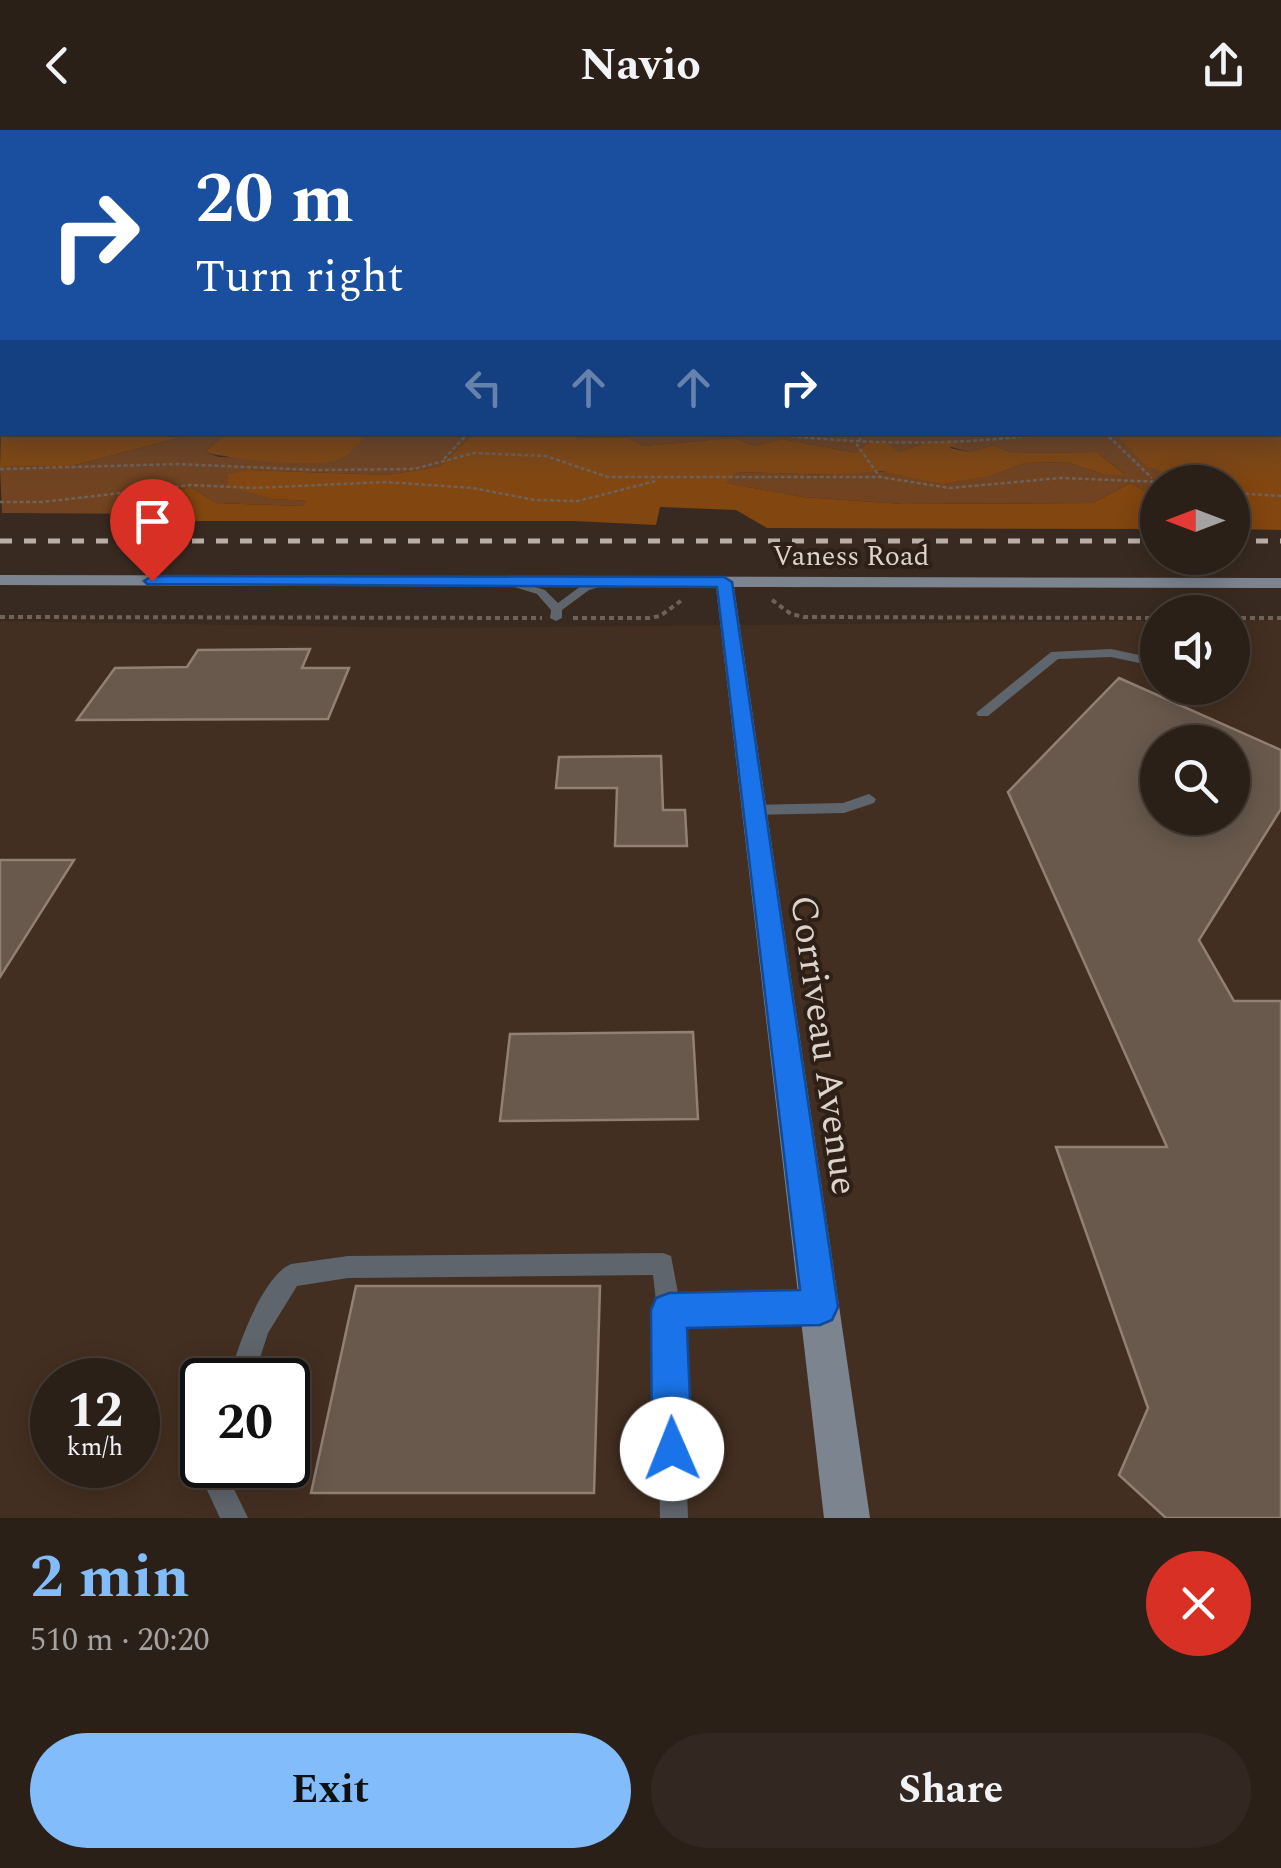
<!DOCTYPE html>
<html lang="en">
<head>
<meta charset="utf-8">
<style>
  :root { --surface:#2a2018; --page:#322821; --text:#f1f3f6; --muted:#a5a3a2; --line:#463e37; --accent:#82bcfa }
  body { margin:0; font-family:Spectral,serif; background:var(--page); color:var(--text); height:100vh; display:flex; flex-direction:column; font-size:38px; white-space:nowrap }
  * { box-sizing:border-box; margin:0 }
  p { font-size:32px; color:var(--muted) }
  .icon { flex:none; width:55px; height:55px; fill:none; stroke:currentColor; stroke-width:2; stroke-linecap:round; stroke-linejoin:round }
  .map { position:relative; height:1388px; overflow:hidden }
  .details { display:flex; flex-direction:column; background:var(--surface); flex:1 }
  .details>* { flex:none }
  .banner { position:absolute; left:0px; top:0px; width:1282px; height:305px; box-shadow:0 5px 25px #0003,0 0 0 2px var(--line); background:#1a4fa0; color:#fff; overflow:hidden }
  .needle { width:65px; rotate:270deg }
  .controls { position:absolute; left:1140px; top:335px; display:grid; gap:20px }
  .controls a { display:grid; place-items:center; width:110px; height:110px; border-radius:50%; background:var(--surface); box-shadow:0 5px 25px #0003,0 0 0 2px var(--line); font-size:50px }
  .speed { position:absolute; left:30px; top:1228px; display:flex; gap:20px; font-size:50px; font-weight:700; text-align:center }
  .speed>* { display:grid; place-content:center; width:130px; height:130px; border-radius:50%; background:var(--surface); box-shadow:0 5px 25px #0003,0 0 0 2px var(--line); line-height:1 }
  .speed small { font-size:25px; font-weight:400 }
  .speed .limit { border:5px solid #111; border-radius:15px; background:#fff; color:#111 }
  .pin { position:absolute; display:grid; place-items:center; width:85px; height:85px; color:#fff; margin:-102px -42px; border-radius:50% 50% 50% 0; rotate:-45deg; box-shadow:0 0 10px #0007 }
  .pin .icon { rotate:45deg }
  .me { position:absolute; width:110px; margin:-55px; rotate:359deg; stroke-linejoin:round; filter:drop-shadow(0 0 8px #0008) }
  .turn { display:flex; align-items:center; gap:35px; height:210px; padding:0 30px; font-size:45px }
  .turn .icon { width:130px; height:130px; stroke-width:2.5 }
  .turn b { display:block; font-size:70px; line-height:85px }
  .lanes { display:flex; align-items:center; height:95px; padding:0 30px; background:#0003; justify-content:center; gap:50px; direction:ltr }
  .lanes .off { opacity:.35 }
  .round { display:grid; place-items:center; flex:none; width:105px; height:105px; border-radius:52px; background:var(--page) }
  .headline { display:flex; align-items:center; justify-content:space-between; height:170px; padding:0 30px }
  h1 { font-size:60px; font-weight:700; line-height:75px; color:var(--accent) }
  .button { display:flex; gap:20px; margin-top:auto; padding:20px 30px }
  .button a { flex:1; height:115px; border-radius:60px; background:var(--accent); color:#111; font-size:40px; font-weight:700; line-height:115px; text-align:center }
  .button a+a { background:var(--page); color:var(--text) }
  header { display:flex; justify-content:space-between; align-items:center; height:130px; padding:0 30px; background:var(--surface); font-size:45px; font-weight:700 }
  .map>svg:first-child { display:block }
  .built { fill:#432f21; fill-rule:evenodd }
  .green { fill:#714320 }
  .forest { fill:#824610 }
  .building { fill:#69594d; stroke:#918074; stroke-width:2.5; fill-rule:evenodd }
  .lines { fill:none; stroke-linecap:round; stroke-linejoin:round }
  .path-far1 { stroke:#6e6259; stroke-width:2.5; stroke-dasharray:4 2.5; stroke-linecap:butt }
  .path { stroke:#6e6259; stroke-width:4; stroke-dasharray:5 4; stroke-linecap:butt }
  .lane { fill:#5f656c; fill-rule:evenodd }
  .secondary { fill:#7b848f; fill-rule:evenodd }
  .rail { stroke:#bbb0a9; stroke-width:5; stroke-dasharray:12 12; stroke-linecap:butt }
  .route { fill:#1a73e8; stroke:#114b97; stroke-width:2.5 }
  .labels { text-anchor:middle; stroke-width:8; stroke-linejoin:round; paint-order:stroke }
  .far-street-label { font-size:28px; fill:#ddd3cd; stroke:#2e2016 }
  .near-street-label { font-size:38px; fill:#ddd3cd; stroke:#2e2016 }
</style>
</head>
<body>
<header><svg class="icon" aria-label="back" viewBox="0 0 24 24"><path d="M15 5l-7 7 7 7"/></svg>Navio<svg class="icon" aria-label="share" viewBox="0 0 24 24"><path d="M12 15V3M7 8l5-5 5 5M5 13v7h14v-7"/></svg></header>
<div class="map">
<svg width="1281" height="1388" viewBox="0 0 1281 1388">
  <rect width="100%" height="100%" fill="#382a20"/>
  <!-- built -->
  <path class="built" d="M1233,490H1281V1388H0V491L430,498L1157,491L1158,558H1232ZM1158,612H1232V688H1158ZM52,1250H138V1335H52ZM202,1250H288V1335H202Z"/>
  <!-- green -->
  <path class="green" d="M198,303H226L205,322L219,327L341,329L370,303H474L440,336L388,345L249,340L274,369L309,371L302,376L217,373L192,358L164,359L173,384L2,383L0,337L71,336Z
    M570,303H1114L1147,336L1203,352H1158L1157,368L1131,353L1092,373L903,374L803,367L725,353L737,342L835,345L866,341L993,345L1025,333L1066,332L1103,344H1124L1097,322L1013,323L993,315L969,322L931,311L898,322L857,323L782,309L755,316L733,308L643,316L629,308L573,307Z"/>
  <!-- forest -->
  <path class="forest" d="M2,268V302L198,303L71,336L0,337Z
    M1281,287V400L1233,399V378H1236L1232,352H1203L1147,337L1114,303L1280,302Z
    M226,303V302L370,303C361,310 351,325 340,329C320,339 227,329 205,322Z
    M474,303H570L573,307L629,308L643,316L733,308L755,316L782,309L857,323L867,314L884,310L898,322L931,311L958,312L950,318L969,322L993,315L1013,323L1097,322L1125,345L1103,344L1066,332L1025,333L993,345L941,354L882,341L835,345L737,342L726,353L803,367L903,374L1092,373L1131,353L1157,368V399L767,398L736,380L660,377L656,395L574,391H181L173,384L163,359L192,358L217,373L302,376L307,371L274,369L228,356V344L249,340L388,345L440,336Z"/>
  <!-- building -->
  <path class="building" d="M310,519L302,538H349L328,589L77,590L115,538L187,537L198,520Z
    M1119,548L1281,620V679L1199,810L1234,871H1281V1388H1166L1119,1345L1148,1278L1056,1017H1167L1008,662ZM1158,612H1232V688H1158Z
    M661,626L663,680H685L687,716H615L617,658H556L559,627Z
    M0,730H74L0,847Z
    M693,902L698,989L500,991L510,904Z
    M356,1156H600L594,1363H311Z"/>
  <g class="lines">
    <!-- path-far1 -->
    <path class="path-far1" d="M594,302H629
      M759,302C852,315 962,317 1055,302
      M1104,302L1152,348
      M861,308L857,315L880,347
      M444,329L469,302
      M0,339L177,334L316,340L414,339L474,323L546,326L608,347H880L950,358L1060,348L1166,352
      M1232,363L1281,366
      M0,372H42L191,355L253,358L386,352L473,358L535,370L578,371L656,351"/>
    <!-- path -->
    <path class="path" d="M772,470L791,484L804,487L1158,488
      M0,487L542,488
      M573,488H649L660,486L682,470
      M1232,488H1281"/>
    <!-- lane -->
    <path class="lane" d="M509,449L545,460L558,473L581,456L611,449L616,452L589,460L562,480V488L556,491L550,488L551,480L537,464L505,454V450Z
      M1111,519L1158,529V537L1111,527L1058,529L988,586H978L976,583L1051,522Z
      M869,664L876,669L874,673L844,683L754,685L747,680L754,675L843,673Z
      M663,1123L671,1126L679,1168L816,1165L824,1169L828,1177L824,1185L816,1189L681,1191L688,1388H660L657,1180L653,1145L348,1148L297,1156L268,1203L253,1250H229C236,1220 262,1146 291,1134L348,1126Z
      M212,1335H238L234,1359L248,1388H220L207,1360Z"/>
    <!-- secondary -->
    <path class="secondary" d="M0,445L1281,448V458L734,457L870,1388H824L716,457L0,455Z"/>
    <!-- rail -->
    <path class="rail" d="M0,411H1158
      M1232,411H1281"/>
  </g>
  <!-- sky -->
  <linearGradient id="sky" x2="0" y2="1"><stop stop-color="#1f1712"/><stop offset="0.45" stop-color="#4d4a4e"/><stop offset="1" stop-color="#4d4a4e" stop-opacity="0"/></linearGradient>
  <rect width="1281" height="354" fill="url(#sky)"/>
  <!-- route -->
  <path class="route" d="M152,446L724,447L732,452L838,1177L832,1190L820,1195L687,1198L692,1319L686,1333L672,1338L658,1333L652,1319L651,1180L656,1168L669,1163L800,1160L717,457L147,454L144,451Z"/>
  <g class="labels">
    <!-- far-street labels -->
    <g class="far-street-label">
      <text x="851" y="435">Vaness Road</text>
    </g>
    <!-- near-street labels -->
    <g class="near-street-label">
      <text transform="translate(825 915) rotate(82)" y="13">Corriveau Avenue</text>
    </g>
  </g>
</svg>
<div class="controls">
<a><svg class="needle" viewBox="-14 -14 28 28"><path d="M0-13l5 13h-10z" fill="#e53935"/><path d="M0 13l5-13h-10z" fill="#a5a3a2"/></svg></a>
<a><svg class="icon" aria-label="sound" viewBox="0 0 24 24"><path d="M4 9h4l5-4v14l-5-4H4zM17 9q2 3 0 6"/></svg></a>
<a><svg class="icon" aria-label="search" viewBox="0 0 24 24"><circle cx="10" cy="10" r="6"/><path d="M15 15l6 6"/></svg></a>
</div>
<div class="speed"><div>12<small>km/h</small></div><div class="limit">20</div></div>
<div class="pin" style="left:152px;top:451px;background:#d93025"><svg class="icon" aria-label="arrive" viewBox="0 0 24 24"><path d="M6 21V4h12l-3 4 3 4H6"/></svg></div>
<svg class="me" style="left:672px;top:1319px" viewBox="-20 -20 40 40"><circle r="19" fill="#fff"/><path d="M0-13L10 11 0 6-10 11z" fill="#1a73e8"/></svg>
<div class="banner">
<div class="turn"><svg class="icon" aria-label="right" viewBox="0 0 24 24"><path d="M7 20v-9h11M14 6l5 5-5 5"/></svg><div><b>20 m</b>Turn right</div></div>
<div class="lanes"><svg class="icon off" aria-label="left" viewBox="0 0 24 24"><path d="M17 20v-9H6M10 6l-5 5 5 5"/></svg><svg class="icon off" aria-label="ahead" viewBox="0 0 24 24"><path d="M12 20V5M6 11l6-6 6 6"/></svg><svg class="icon off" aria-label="ahead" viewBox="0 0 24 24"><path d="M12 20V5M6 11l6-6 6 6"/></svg><svg class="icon" aria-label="right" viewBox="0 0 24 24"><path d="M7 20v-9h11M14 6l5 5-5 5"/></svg></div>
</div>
</div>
<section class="details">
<div class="headline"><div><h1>2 min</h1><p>510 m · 20:20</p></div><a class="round" style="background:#d93025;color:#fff"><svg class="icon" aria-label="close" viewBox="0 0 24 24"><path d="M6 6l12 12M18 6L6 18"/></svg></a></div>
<div class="button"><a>Exit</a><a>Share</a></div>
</section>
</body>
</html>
